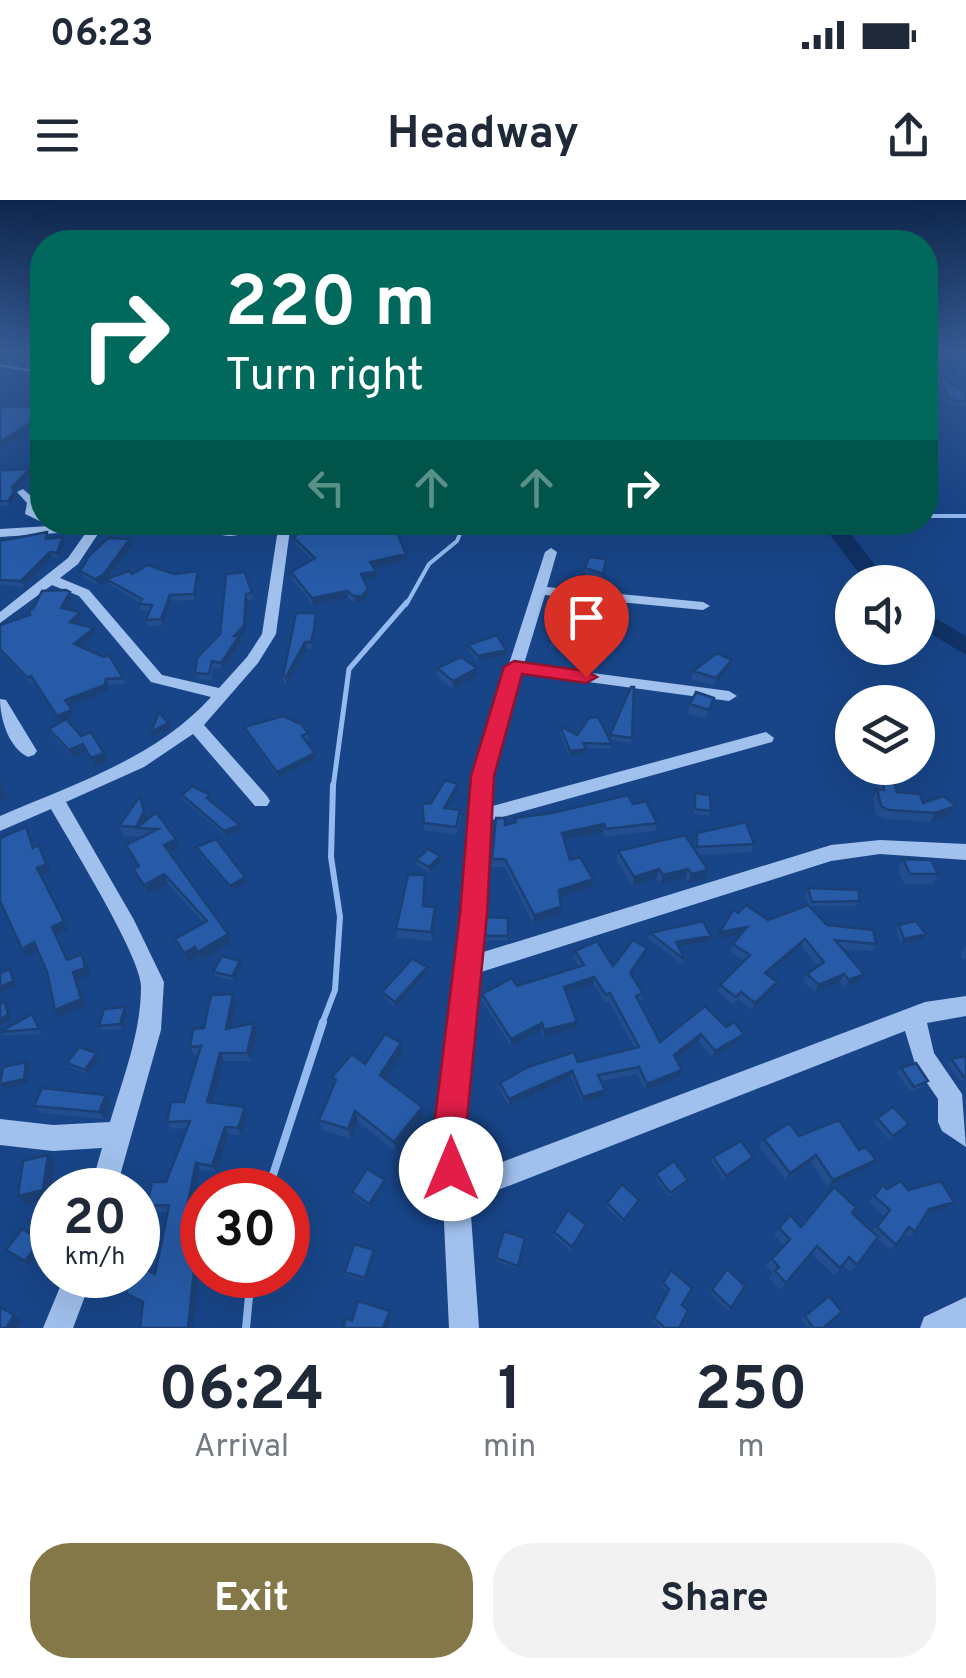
<!DOCTYPE html>
<html lang="en">
<head>
<meta charset="utf-8">
<style>
  :root { --surface:#fff; --page:#f2f2f3; --text:#1f2937; --muted:#747a83; --accent:#847748 }
  body { margin:0; font-family:Overpass,sans-serif; background:var(--page); color:var(--text); height:100vh; display:flex; flex-direction:column; font-size:38px; white-space:nowrap }
  * { box-sizing:border-box; margin:0 }
  p { font-size:32px; color:var(--muted) }
  .icon { flex:none; width:55px; height:55px; fill:none; stroke:currentColor; stroke-width:2; stroke-linecap:round; stroke-linejoin:round }
  .map { position:relative; height:1128px; overflow:hidden }
  .side { display:flex; flex-direction:column; background:var(--surface); flex:1 }
  .side>* { flex:none }
  .guide { position:absolute; left:30px; top:30px; width:908px; height:305px; border-radius:40px; box-shadow:0 10px 40px #0002; background:#00695c; color:#fff; overflow:hidden }
  .buttons { position:absolute; left:835px; top:365px; display:grid; gap:20px }
  .buttons a { display:grid; place-items:center; width:100px; height:100px; border-radius:50%; background:var(--surface); box-shadow:0 10px 40px #0002; font-size:50px }
  .speed { position:absolute; left:30px; top:968px; display:flex; gap:20px; font-size:50px; font-weight:700; text-align:center }
  .speed>* { display:grid; place-content:center; width:130px; height:130px; border-radius:50%; background:var(--surface); box-shadow:0 10px 40px #0002; line-height:1 }
  .speed small { font-size:25px; font-weight:400 }
  .speed .limit { border:15px solid #d22; background:#fff; color:#111 }
  .pin { position:absolute; display:grid; place-items:center; width:85px; height:85px; color:#fff; margin:-102px -42px; border-radius:50% 50% 50% 0; rotate:-45deg; box-shadow:0 0 10px #0007 }
  .pin .icon { rotate:45deg }
  .me { position:absolute; width:110px; margin:-55px; rotate:0deg; stroke-linejoin:round; filter:drop-shadow(0 0 8px #0008) }
  .turn { display:flex; align-items:center; gap:35px; height:210px; padding:0 30px; font-size:45px }
  .turn .icon { width:130px; height:130px; stroke-width:2.5 }
  .turn b { display:block; font-size:70px; line-height:85px }
  .lanes { display:flex; align-items:center; height:95px; padding:0 30px; background:#0003; justify-content:center; gap:50px; direction:ltr }
  .lanes .off { opacity:.35 }
  .eta { display:flex; justify-content:space-evenly; align-items:center; height:170px; text-align:center }
  .eta b { font-size:60px; font-weight:700; line-height:70px }
  .cta { display:flex; gap:20px; margin-top:auto; padding:20px 30px }
  .cta a { flex:1; height:115px; border-radius:40px; background:var(--accent); color:#fff; font-size:40px; font-weight:700; line-height:115px; text-align:center }
  .cta a+a { background:var(--page); color:var(--text) }
  .status { display:flex; justify-content:space-between; align-items:center; height:70px; padding:0 50px; background:var(--surface); direction:ltr }
  .status svg { height:28px; fill:currentColor }
  header { display:flex; justify-content:space-between; align-items:center; height:130px; padding:0 30px; background:var(--surface); font-size:45px; font-weight:700 }
  .map>svg:first-child { display:block }
  .lines { fill:none; stroke-linecap:round; stroke-linejoin:round }
  .stream-far4 { stroke:#93bbf0; stroke-width:2.5 }
  .stream-far3 { stroke:#93bbf0; stroke-width:4 }
  .stream-far2 { stroke:#93bbf0; stroke-width:5 }
  .stream-far1 { stroke:#93bbf0; stroke-width:6 }
  .stream { stroke:#93bbf0; stroke-width:8 }
  .river { fill:#103266; fill-rule:evenodd }
  .minor { fill:#a0c0ed; fill-rule:evenodd }
  .wall { fill:#224e90 }
  .shaded-wall { fill:#1b4075 }
  .building { fill:#275ba7; stroke:#1b4075; stroke-width:2.5 }
  .route { fill:#e11d48; stroke:#92132f; stroke-width:2.5 }
</style>
</head>
<body>
<div class="status"><b>06:23</b><svg viewBox="0 0 49 12"><path d="M0 12V9h3v3zM5 12V6h3v6zM10 12V3h3v9zM15 12V0h3v12zM26 1h20v11H26zM47 4h2v5h-2z"/></svg></div>
<header><svg class="icon" aria-label="menu" viewBox="0 0 24 24"><path d="M4 6h16M4 12h16M4 18h16"/></svg>Headway<svg class="icon" aria-label="share" viewBox="0 0 24 24"><path d="M12 15V3M7 8l5-5 5 5M5 13v7h14v-7"/></svg></header>
<div class="map">
<svg width="966" height="1128" viewBox="0 0 966 1128">
  <rect width="100%" height="100%" fill="#184588"/>
  <g class="lines">
    <!-- stream-far4 -->
    <path class="stream-far4" d="M0,165L42,173"/>
    <!-- stream-far3 -->
    <path class="stream-far3" d="M925,316H966
      M406,405L429,364L457,341L465,322"/>
    <!-- stream-far2 -->
    <path class="stream-far2" d="M333,588L349,469L407,402"/>
    <!-- stream-far1 -->
    <path class="stream-far1" d="M322,824L335,790L340,717L331,657L333,585"/>
    <!-- stream -->
    <path class="stream" d="M268,990L323,822
      M246,1128L251,1075"/>
    <!-- river -->
    <path class="river" d="M820,322H841L889,382H866Z
      M918,408L966,436V455L918,426Z"/>
    <!-- minor -->
    <path class="minor" d="M23,289L39,303L37,312L42,315V322L25,314L27,303L17,292Z
      M115,322H191L185,326L100,331L78,364L60,378L89,390L162,475L219,488L247,457L262,434L279,322H291L276,434L258,463L204,525L267,596L270,601L267,606H255L193,534L144,567L66,602L134,720L164,782L161,830L116,990H90L102,948L53,951L0,945V919L53,925L110,922C123,878 141,833 141,787C142,758 69,641 51,609L0,631V616C74,584 156,558 211,497L151,482L79,396L52,385L0,423V412L68,358L87,331L0,337V329Z
      M197,322H212L229,330L246,322H260C241,342 217,339 197,322Z
      M551,348L557,352L547,387L703,402L710,406L703,410L545,395L524,464L729,491L737,496L729,501L522,473L491,576L489,607L766,532L774,538L772,542L488,621L480,753L831,645L880,640L966,644V660L880,654L831,661L478,773L464,919L468,975L925,802L966,796V816L927,823L934,853L962,894L966,947L942,931L938,922V899L916,867L905,831L470,1001L479,1128H449L443,1001L439,994L442,988L438,919L463,714L473,576L545,352Z
      M0,499L6,500L37,551L34,555L28,557C9,548 0,519 0,499Z
      M65,1075H93L73,1128H43Z
      M966,1097V1128H920L924,1117Z"/>
  </g>
  <!-- wall -->
  <path class="wall" d="M938,176L966,192V206L948,204L936,180Z
    M30,269L32,274L14,291L16,296L10,305L0,306V270Z
    M330,322H416L395,329L407,360L374,368L377,377L364,380L368,389V395L363,402L355,403L348,398L313,405L292,379L291,372L312,360L295,344L294,338L328,327Z
    M49,339L65,343L59,358L52,357L24,387L0,385V341Z
    M130,339L132,345L108,378L132,374H174L199,377L195,400L171,401L163,425L148,426L146,420L149,411L141,410L139,404L140,403L109,384L107,379L98,385L83,377L80,371Z
    M606,359L602,382L585,377V368Z
    M245,372L254,399L248,400L245,432L240,438L241,442L222,469L214,467L211,480L197,479L195,473L220,434Z
    M70,392L73,398L66,409L80,412L82,418L76,424L96,434L80,446L123,478L125,484L108,485V491L69,505L74,516L60,522L34,482L31,484L0,452V425L30,415L33,409Z
    M553,405L621,418L605,453L568,446L550,447Z
    M316,413L317,419L312,449H307L287,484L284,482L283,476Z
    M468,445L506,455L478,461L468,450Z
    M730,467L715,485L691,479L693,471Z
    M437,468H477V477L453,489L437,477Z
    M714,498L706,519L688,514L690,504Z
    M560,526L577,535L609,539L610,535L632,538L631,543L610,540L612,544L611,549L585,548V554L569,556L559,530Z
    M244,527L308,533L309,538L305,540L315,553L316,558L278,577L246,532Z
    M49,529L81,536L108,560L95,566L86,551L73,558L53,537Z
    M881,574L897,592L923,603L956,606L950,615L930,622L884,619L876,615L873,598L878,589L876,583Z
    M458,584V592L448,608L461,617L456,635L424,630L422,604L431,603Z
    M695,593L711,611L709,616L694,614Z
    M182,595H210L211,601L240,625L241,630L226,636L183,600Z
    M140,596L148,619L180,648L170,653L231,743L202,761L199,756L188,762L175,739L204,723L168,684L148,694L133,669L138,667L126,645L142,637L141,636L140,637L124,636L119,626Z
    M633,604L657,623L656,631L604,637L603,632L564,641L570,660L593,679L592,687L560,697V715L533,723L505,667H492V659L505,625L514,623V618Z
    M697,633L754,644L751,652L698,655L708,670L705,679L688,683L685,678L660,684L657,678L633,686L616,660L618,651L695,650V642Z
    M196,647L245,677L247,682L232,691L198,652Z
    M903,659L938,674L932,684H904L898,669Z
    M416,660L441,661L429,672L417,665Z
    M425,675L424,706L436,716L432,741L397,738L396,729Z
    M808,688L859,701L856,706H810L827,725L876,744L872,751L843,749L860,781L845,788L840,782L815,792L803,782L807,774L818,766L801,746L768,775L777,782L774,789L752,810L738,799L733,804L718,792L720,785L745,761L730,751L733,744L741,735L717,739L738,713L768,720L809,706L805,693Z
    M486,717L508,718V740L485,741Z
    M899,725L926,734L923,739L901,744L896,730Z
    M650,733L711,736L709,741L678,746L685,760L683,765L648,738Z
    M966,746V759H962L961,753Z
    M647,748L645,755L632,775L643,793L642,800L639,801L660,842L726,827L744,834L741,840L712,858L699,841L676,858L680,877L645,890L637,874L601,881L605,890L603,896L582,903L571,877L509,906L499,889L500,883L635,848L609,801L605,802L593,784L566,793L577,822L576,829L544,837L541,830L511,846L482,801V794L517,786L579,767L574,758L575,751L613,766Z
    M240,761L242,765L234,781L215,776L213,772Z
    M427,767V772L395,807L383,796L382,792Z
    M233,794L237,802L231,828L257,831L251,861H224L213,903L248,914L241,935L229,934L216,972L200,970L190,1022L202,1021V1065L143,1104L127,1094L155,1074L167,1012L152,1013L147,1006L166,982L187,928L171,929L167,922L184,902L198,854L194,855L190,847Z
    M125,807L127,812L123,829L102,830L99,826Z
    M32,814L42,834L4,836L0,832Z
    M401,843L403,854L386,880L422,907L423,917L396,952L358,922L351,939L322,930L319,920L334,884L332,877L365,864Z
    M100,858L88,874L70,867L67,863Z
    M951,859L966,880L960,881L948,864Z
    M901,868L924,886L910,891L897,873Z
    M111,902L104,919L40,913L34,906Z
    M877,918L905,928L889,940L874,922Z
    M799,936L870,967L827,987L811,962L785,979L759,947L764,939Z
    M713,957L750,961L724,980L711,961Z
    M656,974L688,980L687,983L669,997L655,978Z
    M385,984L370,1008L353,996L352,992Z
    M883,985L887,989L908,990L954,1002L947,1008L926,1014L915,1032L909,1037L904,1034L890,1050L877,1038L857,1065L850,1072L843,1065L834,1075L811,1053L780,1090L769,1078L773,1073L766,1066L784,1045L774,1035L790,1015L801,1026L852,1013L872,1031L884,1016L869,1002Z
    M639,1000L623,1023L606,1007L607,1003Z
    M586,1025L571,1051L553,1036L554,1032Z
    M525,1038L518,1069L496,1061V1058Z
    M374,1050L375,1054L366,1081L346,1075L345,1072Z
    M727,1069L745,1086L728,1111L710,1093Z
    M671,1070L682,1105L679,1128H660L652,1121L667,1092L661,1086Z
    M829,1096L823,1128H808L801,1119Z"/>
  <!-- shaded-wall -->
  <path class="shaded-wall" d="M42,216V221L0,248V242Z
    M30,269L32,274L13,291L12,287Z
    M14,292L16,296L10,305L8,301Z
    M393,323H416L394,329Z
    M63,337L65,343L59,358L57,353Z
    M130,339L132,345L105,382L98,385L95,379Z
    M50,352L52,357L24,387L21,381Z
    M406,354L407,360L371,369L370,362Z
    M198,371L199,377L195,400L194,394Z
    M376,371L377,377L362,381L361,374Z
    M368,389V395L363,402L355,403L354,396Z
    M347,391L348,398L313,405L312,398Z
    M70,392L73,398L64,414L61,408Z
    M246,394L248,400L245,432L240,438L241,442L222,469L221,463L234,436Z
    M170,395L171,401L163,425L161,419Z
    M80,412L82,418L72,428L70,422Z
    M316,413L317,419L312,449L311,442Z
    M94,428L96,434L76,450L74,444Z
    M305,442L307,449L287,484L286,477Z
    M506,450V455L478,461V456Z
    M732,460L730,467L715,485L716,478Z
    M477,468V477L453,489V481Z
    M106,479L108,485V491L68,506L65,500Z
    M72,510L74,516L60,522L57,516Z
    M168,523L170,528L153,537L151,532Z
    M83,544L86,551L73,558L69,550Z
    M586,549L585,554L569,556L570,551Z
    M104,553L108,560L95,566L91,558Z
    M315,553L316,558L278,577L277,572Z
    M0,582L7,597L0,600Z
    M458,584V592L444,615V608Z
    M140,596L148,621L137,628L140,637L136,627Z
    M956,606L950,615L930,622L935,613Z
    M604,624L603,632L561,641L562,633Z
    M240,625L241,630L226,636L224,631Z
    M176,639L180,648L168,654L164,645Z
    M39,645L51,672L42,676L69,729L57,735L72,768L52,727L37,668Z
    M440,656L441,661L429,672V667Z
    M659,669L657,678L633,686L634,677Z
    M688,669L685,678L660,684L663,675Z
    M708,670L705,679L688,683L691,674Z
    M164,674L168,684L148,694L144,685Z
    M245,677L247,682L232,691L230,686Z
    M593,679L592,687L558,698L559,690Z
    M435,707L436,716L432,741L431,732Z
    M561,707L560,715L533,723L534,715Z
    M747,727L744,734L717,739L720,732Z
    M228,734L231,743L202,761L198,752Z
    M926,734L923,739L901,744L904,739Z
    M711,736L709,741L675,747L676,742Z
    M805,739L801,746L761,780L765,773Z
    M34,742L40,750L27,757L22,749Z
    M195,747L199,756L188,762L184,753Z
    M647,748L645,755L628,780L630,773Z
    M82,754L87,762L90,775L78,780L86,806L60,817L55,810Z
    M240,761L242,765L234,781L232,776Z
    M427,767V772L395,807V802Z
    M10,769L14,773L16,786L0,793V787Z
    M844,774L840,782L815,792L819,785Z
    M864,774L860,781L845,788L849,780Z
    M594,777L593,784L563,794L564,787Z
    M777,782L774,789L752,810L755,803Z
    M233,794L237,802L229,837L226,829Z
    M5,802L9,806L11,820L0,825V819Z
    M125,807L127,812L123,829L120,824Z
    M577,822L576,829L544,837V830Z
    M254,823L257,831L251,861L247,853Z
    M542,823L541,830L511,846V839Z
    M701,834L699,841L671,862L674,855Z
    M744,834L741,840L712,858L715,851Z
    M401,843L403,854L382,886L380,875Z
    M97,853L100,858L88,874L85,870Z
    M220,853L224,861L211,909L207,902Z
    M26,862L30,866L27,883L4,889L0,884Z
    M682,870L680,877L645,890L647,884Z
    M572,871L571,877L509,906V899Z
    M605,890L603,896L582,903L583,897Z
    M106,895L111,902L104,919L99,912Z
    M245,907L248,914L241,935L238,928Z
    M422,907L423,917L396,952L394,942Z
    M355,911L358,922L351,939L348,929Z
    M225,927L229,934L216,972L212,966Z
    M48,955L55,963L51,997L26,1004L18,996Z
    M816,955L811,962L785,979L790,973Z
    M753,957L750,961L724,980L726,976Z
    M876,960L870,967L827,987L833,980Z
    M196,963L200,970L189,1029L184,1022Z
    M385,980V984L370,1008L369,1004Z
    M954,1002L947,1008L923,1015L929,1009Z
    M41,1040L45,1043L29,1065L25,1061Z
    M374,1050L375,1054L366,1081L365,1078Z
    M195,1060L200,1065L193,1128H188Z
    M390,1111L391,1116L387,1128H383Z
    M14,1115L22,1120L17,1128H6Z"/>
  <!-- building -->
  <path class="building" d="M938,176L966,192V202L950,200Z
    M0,206L42,207V216L0,242Z
    M30,269L12,287L14,292L8,301H0V270Z
    M330,322H394L393,323L406,354L370,362L376,371L361,374L368,389L362,396H354L347,391L312,398L291,372L315,358L294,338L305,324L328,327Z
    M47,332L46,339L63,337L57,353L50,352L21,381L0,380V341Z
    M108,338L130,339L103,375L95,379L80,371L89,356Z
    M589,357L606,359L603,374L585,368Z
    M148,365L174,374L198,371L194,394L170,395L161,419L146,420L152,405L139,404L142,399L106,379L129,371L132,374Z
    M245,372L252,393L246,394L244,426L234,436H239L221,463L212,461L209,474L195,473L197,458L220,434L226,374Z
    M66,390L70,392L61,408L80,412L70,422L94,428L74,444L104,457L109,455L123,478L106,479L105,485L65,500L72,510L57,516L31,476L28,478L0,449V425L30,415L29,410L33,409L42,391Z
    M553,405L622,413L605,448L568,441L550,442Z
    M296,413H316L314,430L311,442H305L286,477L283,476Z
    M497,435L506,450L478,456L468,445Z
    M717,453L732,460L716,478L693,471Z
    M461,457L477,468L453,481L437,468Z
    M631,487H634L632,538L610,535Z
    M696,492L714,498L709,510L690,504Z
    M159,512L168,523L151,532Z
    M283,516L301,524L308,533L302,536L315,553L277,572L244,527Z
    M598,517L612,544L583,543L586,549L570,551L560,526L577,535L589,518Z
    M66,519L81,536L91,532L104,553L91,558L83,544L69,550L49,529Z
    M891,571L897,592L920,594L923,603L944,596L956,606L935,613L889,610L881,606L877,589L884,590L881,574Z
    M445,580L458,584L444,608L460,610L456,627L424,623L422,604L431,603Z
    M192,586L210,595L207,598L240,625L224,631L182,595Z
    M695,593L710,595L711,611L695,609Z
    M628,595L633,604L646,601L657,623L606,629L604,624L562,633L570,660L580,657L593,679L559,690L561,707L534,715L505,659H492L496,618H505V625L516,622L514,618L552,613Z
    M140,596L144,611L136,627L119,626Z
    M156,612L176,639L164,645L228,734L198,752L195,747L184,753L175,739L207,721L164,674L144,685L133,669L139,666L126,645L158,629L137,628Z
    M746,622L754,644L697,647V633Z
    M26,627L33,648L39,645L46,664L37,668L64,721L52,727L67,760L82,754L85,768L73,772L81,799L55,810L47,772L34,742L22,749L0,701V638Z
    M685,635L708,670L691,674L688,669L663,675L659,669L634,677L618,651Z
    M216,639L245,677L230,686L196,647Z
    M428,649L440,656L429,667L416,660Z
    M903,659L931,660L938,674H910Z
    M408,675H425L423,706L435,707L431,732L396,729Z
    M808,688L859,690V701L812,702Z
    M746,705L768,720L808,705L827,725L873,730L876,744L835,740L864,774L849,780L844,774L819,785L807,774L824,762L805,739L765,773L777,782L755,803L741,792L736,797L720,785L750,755L733,744L747,727L720,732L733,710L738,713Z
    M486,717L508,718V736H485Z
    M703,721L711,736L676,742L685,760L650,733Z
    M916,721L926,734L904,739L899,725Z
    M633,740L647,748L630,773L643,793L636,796L660,842L705,806L726,827L734,822L744,834L715,851L701,834L674,855L682,870L647,884L639,867L598,875L605,890L583,897L572,871L509,899L500,883L528,867L574,852L578,862L639,847L610,793L606,795L594,777L564,787L577,822L544,830L542,823L511,839L482,794L512,778L517,786L584,765L575,751L597,741L613,766Z
    M222,756L240,761L232,776L213,772Z
    M412,759L427,767L395,802L382,792Z
    M10,769L13,781L0,787V773Z
    M233,794L226,829L254,823L247,853H220L207,902L245,907L238,928L225,927L212,966L196,963L184,1022L202,1021V1046L200,1059L195,1060L188,1128H140L143,1102L127,1094L125,1086L131,1075H138V1069L142,1068L155,1074L169,1005L147,1006L152,982H166L190,921L167,922L171,902H184L201,846L190,847L193,829L204,828L211,795Z
    M5,802L8,815L0,819V804Z
    M125,807L120,824L99,826L104,809Z
    M32,814L39,829L0,832Z
    M385,834L401,843L380,875L422,907L394,942L355,911L348,929L319,920L336,880L332,877L352,854L365,864Z
    M79,847L97,853L85,870L67,863Z
    M966,856V876L964,877L951,859Z
    M26,862L24,879L0,884L3,867Z
    M916,863L928,881L914,887L901,868Z
    M42,888L106,895L99,912L34,906Z
    M893,907L909,924L893,936L877,918Z
    M839,920L859,950L866,947L876,960L833,980L816,955L790,973L764,939L789,923L799,936Z
    M741,941L753,957L726,976L713,957Z
    M48,955L43,990L18,996L23,961Z
    M674,961L688,980L670,993L656,974Z
    M367,969L385,980L369,1004L352,992Z
    M901,981L908,990L941,981L954,1002L929,1009L915,1032L909,1027L896,1045L877,1027L890,1010L874,996L883,985L887,989Z
    M622,984L639,1000L624,1020L607,1003Z
    M834,987L856,1007L852,1013L878,1037L857,1065L849,1057L840,1068L817,1046L786,1083L775,1071L779,1067L772,1059L790,1039L779,1028L790,1015L801,1027Z
    M568,1010L586,1025L572,1047L554,1032Z
    M22,1029L41,1040L25,1061L6,1050Z
    M504,1031L525,1038L518,1066L496,1058Z
    M354,1044L374,1050L365,1078L345,1072Z
    M727,1069L745,1086L731,1108L712,1090Z
    M671,1070L692,1088L682,1105L688,1110L679,1128H665L654,1118L669,1089L663,1083Z
    M829,1096L842,1112L823,1128H813L805,1116Z
    M358,1101L390,1111L383,1128H343L346,1118L352,1121Z
    M0,1107L14,1115L6,1128H0Z"/>
  <!-- sky -->
  <linearGradient id="sky" x2="0" y2="1"><stop stop-color="#0d264b"/><stop offset="0.49" stop-color="#375c96"/><stop offset="1" stop-color="#375c96" stop-opacity="0"/></linearGradient>
  <rect width="966" height="310" fill="url(#sky)"/>
  <!-- route -->
  <path class="route" d="M514,461L586,471L597,477L586,483L522,474L494,576L487,714L467,919L468,969L463,981L451,986L439,981L434,969L435,919L460,714L471,576L504,467Z"/>
</svg>
<div class="buttons">
<a><svg class="icon" aria-label="sound" viewBox="0 0 24 24"><path d="M4 9h4l5-4v14l-5-4H4zM17 9q2 3 0 6"/></svg></a>
<a><svg class="icon" aria-label="layers" viewBox="0 0 24 24"><path d="M12 4l9 5-9 5-9-5zM3 14l9 5 9-5"/></svg></a>
</div>
<div class="speed"><div>20<small>km/h</small></div><div class="limit">30</div></div>
<div class="pin" style="left:586px;top:477px;background:#d93025"><svg class="icon" aria-label="arrive" viewBox="0 0 24 24"><path d="M6 21V4h12l-3 4 3 4H6"/></svg></div>
<svg class="me" style="left:451px;top:969px" viewBox="-20 -20 40 40"><circle r="19" fill="#fff"/><path d="M0-13L10 11 0 6-10 11z" fill="#e11d48"/></svg>
<div class="guide">
<div class="turn"><svg class="icon" aria-label="right" viewBox="0 0 24 24"><path d="M7 20v-9h11M14 6l5 5-5 5"/></svg><div><b>220 m</b>Turn right</div></div>
<div class="lanes"><svg class="icon off" aria-label="left" viewBox="0 0 24 24"><path d="M17 20v-9H6M10 6l-5 5 5 5"/></svg><svg class="icon off" aria-label="ahead" viewBox="0 0 24 24"><path d="M12 20V5M6 11l6-6 6 6"/></svg><svg class="icon off" aria-label="ahead" viewBox="0 0 24 24"><path d="M12 20V5M6 11l6-6 6 6"/></svg><svg class="icon" aria-label="right" viewBox="0 0 24 24"><path d="M7 20v-9h11M14 6l5 5-5 5"/></svg></div>
</div>
</div>
<section class="side">
<div class="eta">
<div><b>06:24</b><p>Arrival</p></div>
<div><b>1</b><p>min</p></div>
<div><b>250</b><p>m</p></div>
</div>
<div class="cta"><a>Exit</a><a>Share</a></div>
</section>
</body>
</html>
